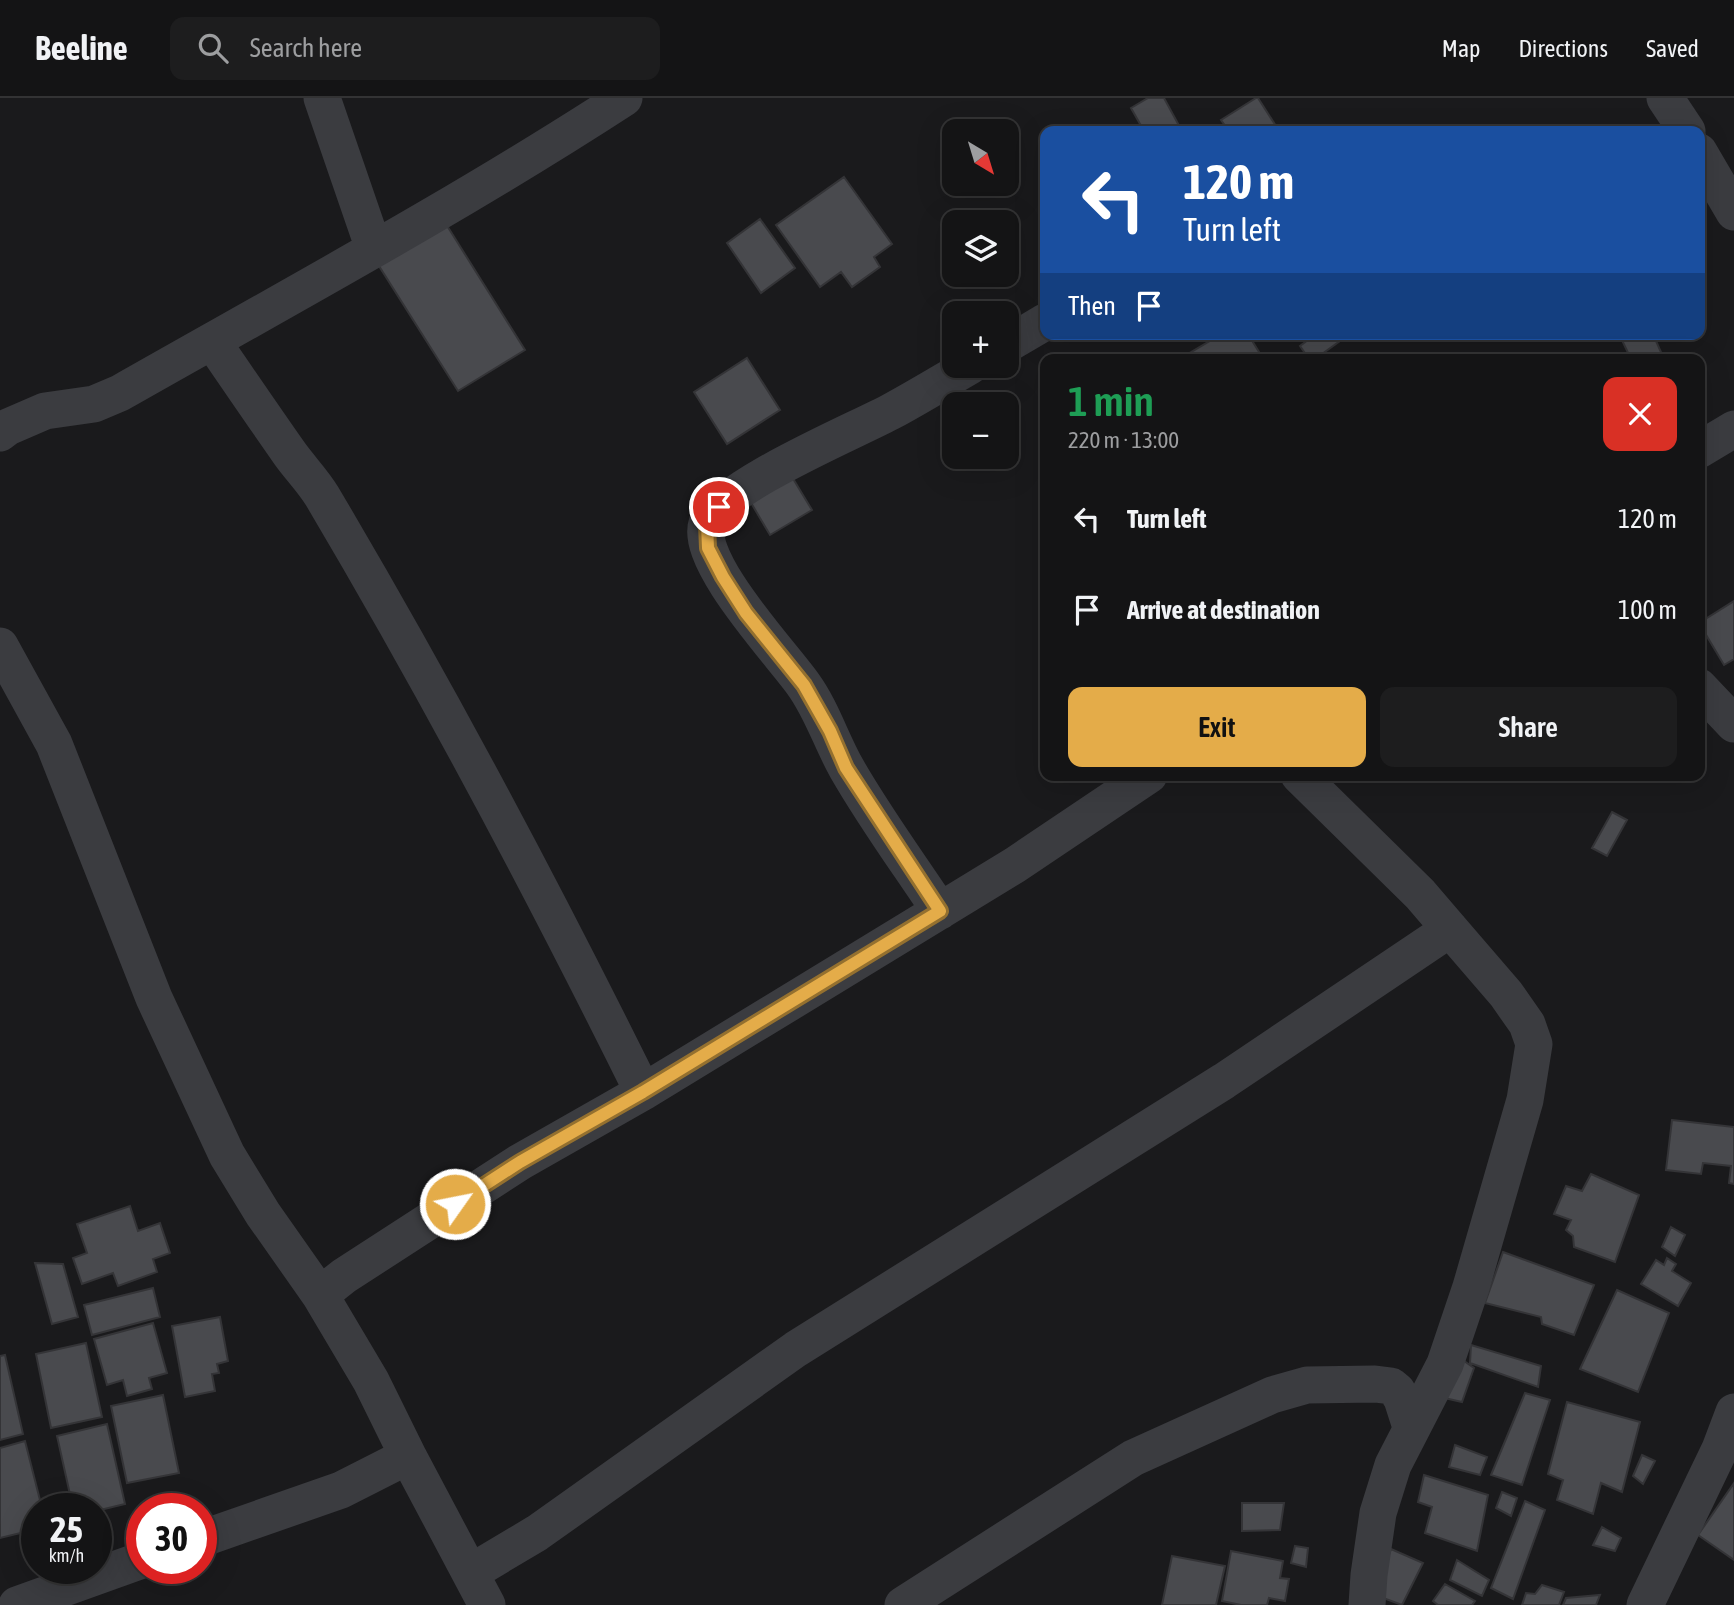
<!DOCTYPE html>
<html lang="en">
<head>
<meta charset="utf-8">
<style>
  :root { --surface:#141415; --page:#1d1d1e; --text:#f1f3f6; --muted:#9d9ea0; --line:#333334; --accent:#e4ac49 }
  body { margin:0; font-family:"Asap Condensed",sans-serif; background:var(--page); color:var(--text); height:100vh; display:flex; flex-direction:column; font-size:26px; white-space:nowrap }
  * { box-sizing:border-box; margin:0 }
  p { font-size:23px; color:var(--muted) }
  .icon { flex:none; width:38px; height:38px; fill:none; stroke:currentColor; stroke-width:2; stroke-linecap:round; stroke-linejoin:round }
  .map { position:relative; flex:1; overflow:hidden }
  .side { position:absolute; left:1040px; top:256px; width:665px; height:427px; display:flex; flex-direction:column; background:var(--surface); border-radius:14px; box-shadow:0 7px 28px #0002,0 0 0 2px var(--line) }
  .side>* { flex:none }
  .hud { position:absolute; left:1040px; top:28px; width:665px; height:214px; border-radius:14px; box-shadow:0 7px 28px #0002,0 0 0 2px var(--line); background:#1a4fa0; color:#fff; overflow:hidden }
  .needle { width:46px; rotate:142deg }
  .buttons { position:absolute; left:942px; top:21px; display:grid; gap:14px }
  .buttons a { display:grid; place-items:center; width:77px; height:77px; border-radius:14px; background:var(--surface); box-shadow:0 7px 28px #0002,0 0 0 2px var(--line); font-size:35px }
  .speed { position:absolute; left:21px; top:1395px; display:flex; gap:14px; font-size:35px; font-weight:700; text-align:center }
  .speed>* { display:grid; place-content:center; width:91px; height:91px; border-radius:50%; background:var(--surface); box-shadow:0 7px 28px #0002,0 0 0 2px var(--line); line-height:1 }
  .speed small { font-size:18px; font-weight:400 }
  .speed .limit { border:10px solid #d22; background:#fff; color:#111 }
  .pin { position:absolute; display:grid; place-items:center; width:60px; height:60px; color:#fff; margin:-30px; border:4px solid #fff; border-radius:50%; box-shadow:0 2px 7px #0007 }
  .me { position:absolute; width:77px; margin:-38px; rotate:57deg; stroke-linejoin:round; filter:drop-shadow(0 0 5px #0008) }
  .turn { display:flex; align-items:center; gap:24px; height:147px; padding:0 28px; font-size:32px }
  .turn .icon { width:91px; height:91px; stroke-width:2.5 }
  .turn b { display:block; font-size:49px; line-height:60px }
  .then { display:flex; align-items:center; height:66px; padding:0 28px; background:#0003; gap:14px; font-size:26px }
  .round { display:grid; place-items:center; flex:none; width:74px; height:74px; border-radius:14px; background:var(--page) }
  .head { display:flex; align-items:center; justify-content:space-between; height:119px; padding:0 28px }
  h1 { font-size:42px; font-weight:600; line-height:52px; color:#1e9e55 }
  .button { display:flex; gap:14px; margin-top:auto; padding:14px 28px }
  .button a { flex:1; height:80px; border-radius:14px; background:var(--accent); color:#111; font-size:28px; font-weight:600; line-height:80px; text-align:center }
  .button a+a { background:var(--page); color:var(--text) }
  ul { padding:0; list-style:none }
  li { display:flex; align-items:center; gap:21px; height:91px; padding:0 28px }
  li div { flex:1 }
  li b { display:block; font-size:26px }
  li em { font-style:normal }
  header { display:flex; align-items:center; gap:42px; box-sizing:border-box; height:98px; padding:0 35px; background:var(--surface); border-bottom:2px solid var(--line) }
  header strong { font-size:33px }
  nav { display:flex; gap:38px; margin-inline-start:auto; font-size:24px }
  .search { width:490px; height:63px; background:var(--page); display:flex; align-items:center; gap:18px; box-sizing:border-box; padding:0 24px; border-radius:14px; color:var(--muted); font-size:26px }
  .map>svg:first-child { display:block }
  .building { fill:#494a4e; stroke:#343437; stroke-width:2 }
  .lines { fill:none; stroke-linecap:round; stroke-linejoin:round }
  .minor { stroke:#3b3c40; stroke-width:37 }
  .route-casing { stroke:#94702f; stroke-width:18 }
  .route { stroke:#e4ac49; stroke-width:12 }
</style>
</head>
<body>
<header>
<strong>Beeline</strong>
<div class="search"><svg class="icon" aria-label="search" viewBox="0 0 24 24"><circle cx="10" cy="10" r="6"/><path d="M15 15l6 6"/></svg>Search here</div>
<nav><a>Map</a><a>Directions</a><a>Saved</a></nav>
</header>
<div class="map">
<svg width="1734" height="1507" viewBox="0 0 1734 1507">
  <rect width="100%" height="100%" fill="#1a1a1c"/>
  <!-- building -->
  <path class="building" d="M1148,0H1164L1182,33H1144L1131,10Z
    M1256,0H1258L1276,28L1269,33H1229L1221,22Z
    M844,79L892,146L874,159L880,169L852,189L841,174L820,189L776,127Z
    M760,121L795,170L761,195L727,145Z
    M446,126L525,252L458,293L379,168Z
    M1211,236H1248L1259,254L1247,261H1184L1183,259L1213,241Z
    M1316,236H1335L1340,243L1315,261H1309L1300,248Z
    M1619,236H1653L1664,261H1631Z
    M747,260L780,312L727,346L694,294Z
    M786,369L812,412L770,437L744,393Z
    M1734,503V561L1724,567L1699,525Z
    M1612,714L1627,722L1607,758L1592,750Z
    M1672,1022L1734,1029V1086L1729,1085L1731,1068L1703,1065L1701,1076L1666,1072Z
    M1591,1076L1639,1097L1615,1164L1574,1149L1573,1138L1566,1132L1571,1122L1554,1116L1566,1088L1582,1093Z
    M130,1108L138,1133L160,1125L170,1155L153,1161L157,1174L118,1188L113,1175L82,1186L73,1160L87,1155L77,1126Z
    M1671,1129L1685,1137L1675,1158L1662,1149Z
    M1503,1154L1594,1187L1574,1237L1542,1226L1541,1219L1485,1205Z
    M1667,1160L1676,1166L1672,1173L1691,1185L1678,1208L1641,1186L1656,1162L1664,1167Z
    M35,1165L63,1166L78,1219L52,1226Z
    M153,1190L160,1219L92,1237L84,1207Z
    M1617,1192L1669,1215L1638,1294L1580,1271Z
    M220,1219L228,1263L217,1266L219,1275L212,1276L215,1293L185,1299L172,1228Z
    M153,1225L167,1275L149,1280L152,1291L127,1298L123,1282L107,1287L94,1241Z
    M86,1245L102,1319L51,1330L36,1256Z
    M1471,1247L1541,1268L1538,1289L1470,1265Z
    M5,1257L23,1336L0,1342V1258Z
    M1457,1258L1474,1270L1462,1304L1440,1299Z
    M1525,1295L1550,1302L1522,1387L1491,1377Z
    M163,1297L179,1375L127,1385L111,1308Z
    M1567,1304L1640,1324L1622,1394L1601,1385L1593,1416L1557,1402L1563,1382L1548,1376Z
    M107,1326L125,1406L96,1413V1410H73L57,1338Z
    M25,1343L42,1410H37V1431L0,1440V1350Z
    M1455,1347L1487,1359L1480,1377L1449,1369Z
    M1642,1357L1655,1363L1643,1386L1633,1378Z
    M1424,1377L1488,1397L1477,1453L1425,1435L1432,1409L1418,1404Z
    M1734,1385V1462L1698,1437Z
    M1502,1394L1517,1400L1511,1418L1496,1410Z
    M1525,1403L1545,1412L1513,1501L1491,1490Z
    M1242,1405H1284L1280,1432L1242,1433Z
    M1602,1429L1621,1440L1615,1453L1593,1447Z
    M1295,1448L1308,1450L1306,1469L1291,1465Z
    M1391,1451L1423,1465L1402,1507L1375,1497Z
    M1231,1453L1283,1463L1280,1480L1289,1481L1285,1503L1269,1500L1267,1507H1241L1222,1503Z
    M1172,1458L1225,1468L1216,1507H1162Z
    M1457,1462L1489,1482L1482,1498L1450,1482Z
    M1445,1486L1475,1503L1472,1507H1438L1433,1503Z
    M1542,1487L1564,1494L1559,1507H1522L1526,1495L1535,1496Z
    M1600,1497L1596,1507H1563L1566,1500Z"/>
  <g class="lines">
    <!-- minor -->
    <path class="minor" d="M322,0L374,151
      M1665,0L1687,33
      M1699,54L1734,114
      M212,243C238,281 264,319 290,356C300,370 313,383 322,398C437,592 543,792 643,994
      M1006,247L1045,224
      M0,335L8,329L45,313L94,306L120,295C289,199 461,106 624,0
      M1699,352L1734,331
      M0,548L54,646L154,900L227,1057L263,1116L320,1197
      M1699,589L1734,626
      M1299,677L1420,796L1450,831L1506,896L1527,926L1534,946L1525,1002L1471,1189L1445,1266L1393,1367L1378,1415L1369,1477L1367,1507
      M940,813C909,766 875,720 847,671C831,643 822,612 803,586C781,555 694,463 707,425C720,389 855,333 892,313C918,299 944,283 970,268
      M408,1358L487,1507
      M201,1441L341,1392L408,1358L371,1283L320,1197L344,1178L520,1064L643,994L1015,767L1149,677
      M470,1475L537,1435L796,1251L1224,983L1450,831
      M17,1507L142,1462
      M903,1507L1133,1360L1272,1297L1307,1287L1375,1286L1391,1288L1397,1293L1402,1301L1411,1329
      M1645,1507L1720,1351L1734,1314"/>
  </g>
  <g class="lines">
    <!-- route casing -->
    <g class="route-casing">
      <path id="route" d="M455,1106L520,1064L643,994L940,813L846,670L830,633L804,587L746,515L723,479L708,450L707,426L719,409"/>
    </g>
    <!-- route -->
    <use href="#route" class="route"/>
  </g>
</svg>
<div class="buttons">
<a><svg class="needle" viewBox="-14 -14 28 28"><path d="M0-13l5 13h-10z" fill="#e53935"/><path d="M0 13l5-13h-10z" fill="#9d9ea0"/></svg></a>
<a><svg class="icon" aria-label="layers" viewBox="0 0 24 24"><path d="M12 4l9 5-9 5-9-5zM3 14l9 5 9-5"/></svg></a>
<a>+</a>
<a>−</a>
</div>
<div class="speed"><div>25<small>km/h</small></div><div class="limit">30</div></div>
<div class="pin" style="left:719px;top:409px;background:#d93025"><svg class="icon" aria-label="arrive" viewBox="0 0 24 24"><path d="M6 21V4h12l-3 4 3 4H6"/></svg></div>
<svg class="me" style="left:455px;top:1106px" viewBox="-20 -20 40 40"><circle r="17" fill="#e4ac49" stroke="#fff" stroke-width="3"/><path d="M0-11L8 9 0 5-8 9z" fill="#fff"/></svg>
<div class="hud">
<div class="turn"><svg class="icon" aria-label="left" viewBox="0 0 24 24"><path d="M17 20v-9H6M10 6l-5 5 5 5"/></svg><div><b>120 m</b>Turn left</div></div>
<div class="then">Then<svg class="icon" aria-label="arrive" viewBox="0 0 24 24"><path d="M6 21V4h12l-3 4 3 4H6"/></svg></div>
</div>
<section class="side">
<div class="head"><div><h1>1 min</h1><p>220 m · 13:00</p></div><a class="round" style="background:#d93025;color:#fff"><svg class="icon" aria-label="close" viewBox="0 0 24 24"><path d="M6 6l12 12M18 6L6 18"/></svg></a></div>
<ul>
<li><svg class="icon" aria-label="left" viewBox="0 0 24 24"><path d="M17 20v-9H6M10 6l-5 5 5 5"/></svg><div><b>Turn left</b></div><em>120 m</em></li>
<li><svg class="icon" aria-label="arrive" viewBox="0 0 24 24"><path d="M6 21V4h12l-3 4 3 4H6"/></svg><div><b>Arrive at destination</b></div><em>100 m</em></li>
</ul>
<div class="button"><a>Exit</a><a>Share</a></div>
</section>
</div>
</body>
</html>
